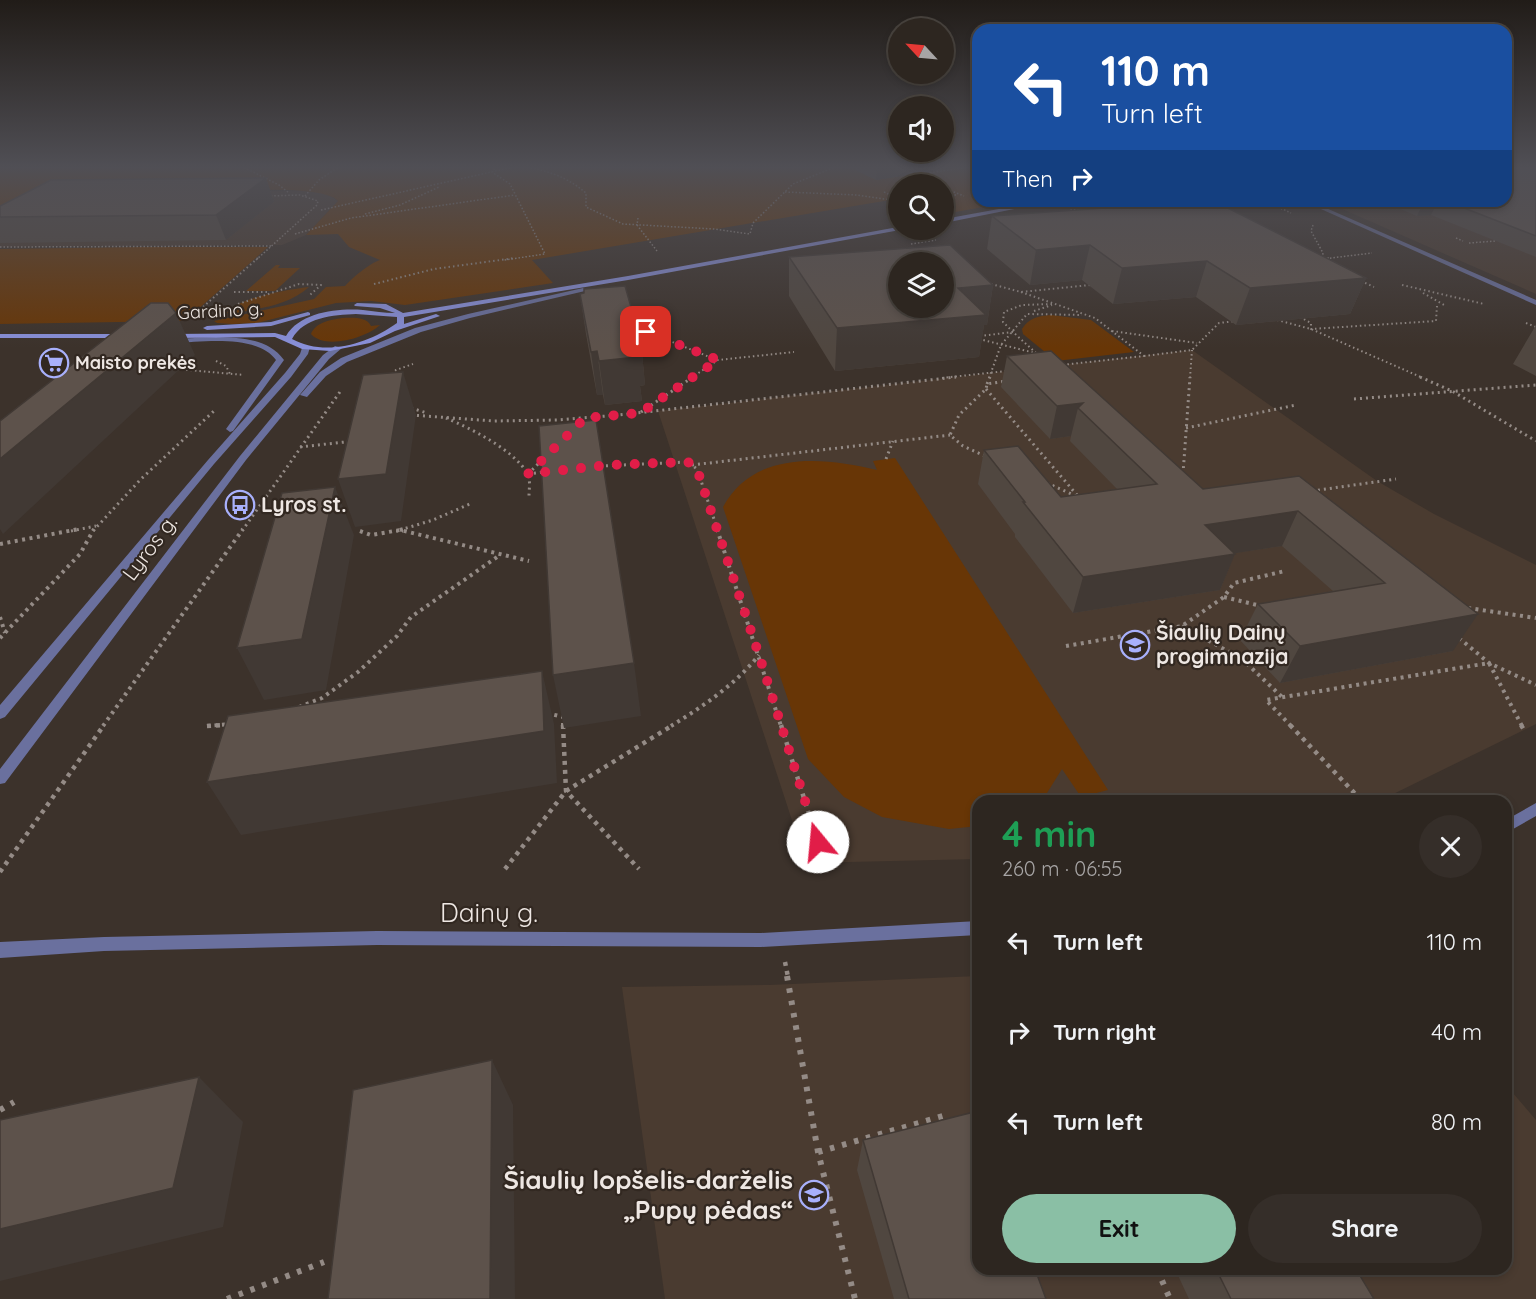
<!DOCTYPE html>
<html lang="en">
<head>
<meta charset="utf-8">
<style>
  :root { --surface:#2d2620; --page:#352e29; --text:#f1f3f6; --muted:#a7a5a5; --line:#48433e; --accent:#8abfa5 }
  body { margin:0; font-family:Quicksand,sans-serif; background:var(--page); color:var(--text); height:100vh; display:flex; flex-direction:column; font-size:22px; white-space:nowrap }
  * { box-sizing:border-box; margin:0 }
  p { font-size:20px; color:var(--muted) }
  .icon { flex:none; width:33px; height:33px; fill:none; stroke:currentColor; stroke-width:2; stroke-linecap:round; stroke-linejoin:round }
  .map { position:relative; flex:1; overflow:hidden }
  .drawer { position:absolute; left:972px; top:795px; width:540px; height:480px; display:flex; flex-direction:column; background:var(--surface); border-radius:18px; box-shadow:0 3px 9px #0003,0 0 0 2px var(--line) }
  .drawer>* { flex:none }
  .guide { position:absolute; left:972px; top:24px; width:540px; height:183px; border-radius:18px; box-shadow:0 3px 9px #0003,0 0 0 2px var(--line); background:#1a4fa0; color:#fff; overflow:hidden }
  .needle { width:39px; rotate:296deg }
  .buttons { position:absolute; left:888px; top:18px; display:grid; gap:12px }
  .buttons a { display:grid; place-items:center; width:66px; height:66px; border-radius:50%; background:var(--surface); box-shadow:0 3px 9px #0003,0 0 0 2px var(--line); font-size:30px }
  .pin { position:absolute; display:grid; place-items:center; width:51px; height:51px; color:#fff; margin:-26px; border-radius:12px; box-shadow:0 3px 9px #0006 }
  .me { position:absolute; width:66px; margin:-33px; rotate:343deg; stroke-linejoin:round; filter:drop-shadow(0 0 4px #0008) }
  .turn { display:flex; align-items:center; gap:21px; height:126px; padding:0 30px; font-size:27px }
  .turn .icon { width:78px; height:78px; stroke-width:2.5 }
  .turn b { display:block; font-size:42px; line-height:51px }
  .then { display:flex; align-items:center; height:57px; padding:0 30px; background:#0003; gap:12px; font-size:22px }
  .round { display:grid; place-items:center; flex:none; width:63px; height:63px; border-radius:32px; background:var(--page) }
  .summary { display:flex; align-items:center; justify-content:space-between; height:102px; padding:0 30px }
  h1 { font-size:36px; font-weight:700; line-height:45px; color:#1e9e55 }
  .cta { display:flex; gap:12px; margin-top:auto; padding:12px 30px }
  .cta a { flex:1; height:69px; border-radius:36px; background:var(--accent); color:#111; font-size:24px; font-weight:700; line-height:69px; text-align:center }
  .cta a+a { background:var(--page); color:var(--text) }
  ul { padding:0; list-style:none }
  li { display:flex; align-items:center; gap:18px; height:90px; padding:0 30px }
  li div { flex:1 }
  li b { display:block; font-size:22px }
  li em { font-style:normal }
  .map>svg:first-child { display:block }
  .built { fill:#4a3b30 }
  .green { fill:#683606 }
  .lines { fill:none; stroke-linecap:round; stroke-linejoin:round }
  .path-far5 { stroke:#948b86; stroke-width:1.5; stroke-dasharray:1.5 2; stroke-linecap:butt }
  .path-far4 { stroke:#948b86; stroke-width:2; stroke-dasharray:1.5 3; stroke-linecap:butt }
  .path-far3 { stroke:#948b86; stroke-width:3; stroke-dasharray:2 4; stroke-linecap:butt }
  .path-far2 { stroke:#948b86; stroke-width:4; stroke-dasharray:3 4.5; stroke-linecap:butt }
  .path-far1 { stroke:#948b86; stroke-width:4.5; stroke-dasharray:4 5; stroke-linecap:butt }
  .path { stroke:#948b86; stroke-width:6; stroke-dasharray:4.5 8; stroke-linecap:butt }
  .minor { fill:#6a709e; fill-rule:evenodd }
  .tertiary { fill:#6a709e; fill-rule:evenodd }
  .secondary { fill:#8990da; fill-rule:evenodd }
  .wall { fill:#504740 }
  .shaded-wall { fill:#413934 }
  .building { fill:#5d524b; stroke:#413934; stroke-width:1.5; fill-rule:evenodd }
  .route { stroke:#e11d48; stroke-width:10; stroke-dasharray:0 18 }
  .labels { text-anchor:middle; stroke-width:4.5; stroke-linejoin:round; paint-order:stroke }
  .far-street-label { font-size:18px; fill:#eee7e3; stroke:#322821 }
  .far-poi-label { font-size:18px; font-weight:bold; fill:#eee7e3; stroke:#322821; text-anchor:start }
  .poi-label { font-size:21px; font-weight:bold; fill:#eee7e3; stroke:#322821; text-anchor:start }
  .street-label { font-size:21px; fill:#eee7e3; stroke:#322821 }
  .near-street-label { font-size:26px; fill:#eee7e3; stroke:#322821 }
  .near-poi-label { font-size:26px; font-weight:bold; fill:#eee7e3; stroke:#322821; text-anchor:end }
</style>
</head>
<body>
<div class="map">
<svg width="1536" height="1299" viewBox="0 0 1536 1299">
  <rect width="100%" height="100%" fill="#3c322b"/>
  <!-- built -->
  <path class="built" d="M1536,166V294L1324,201H1506Z
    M0,185L203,191H307L326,193L338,201L306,235L282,245L0,247Z
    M1192,350L1377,481L1434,514L1536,565V724L1379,801H978V859L806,863L658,411Z
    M978,976V1269H1506V1085L1536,1120V1299H665L622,987L769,985Z"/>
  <!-- green -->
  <path class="green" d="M0,166H978V201H1017L944,214V184H898V204L890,200L532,260L553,283L405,305L371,301L336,303L257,323L232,324L217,323L214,321L314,299L326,287L345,286C352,278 370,263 380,260L349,247L338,234L306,235L338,201C311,172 50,208 0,214Z
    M141,247H268L187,319L179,321L0,324V249Z
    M276,265H280L278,268H300L275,291H246Z
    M309,287C288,306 259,308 232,314L227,313C237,298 290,289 309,287Z
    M1051,315L1091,320L1134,352L1056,361L1023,334L1022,329C1029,318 1038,316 1051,315Z
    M342,318C352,318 366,316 371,326L380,325C366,338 325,350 311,334C316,322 330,320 342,318Z
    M895,458L1108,790L1081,797L1062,769L1047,793L1037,801H978V826L949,829L882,817L844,797L808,759L723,507C754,450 823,457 877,470L873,461Z"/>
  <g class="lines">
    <!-- path-far5 -->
    <path class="path-far5" d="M241,166L279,185L289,193
      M497,166L492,172L510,184L545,254L504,260
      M520,166C546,170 566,176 586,193V207L623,224L714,229L750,234L753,223L793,184L835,167
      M916,175L975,166
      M918,176L936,184
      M944,188L964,196
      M785,192L857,195L898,201
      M884,192L895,197
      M944,195H958
      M305,196L319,180L340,166
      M1265,201L1291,213
      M1277,201L1287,206
      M1100,209L1142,201
      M321,210L518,166
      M1067,211L1120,201
      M365,214L400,205L439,187
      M638,218L637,225L657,251
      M1313,225L1311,231L1323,253L1322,260
      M295,234L351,218L515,195
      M1456,238L1463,241
      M914,240L933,236
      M1469,243L1496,241
      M911,244L936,240
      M0,247L271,246
      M1323,259L1372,253
      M256,260L317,205L318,201L300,195L267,196"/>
    <!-- path-far4 -->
    <path class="path-far4" d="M1323,259L1331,258
      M1361,281L1374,287
      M374,284L434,269L515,258
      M991,284L1021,292L1090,285V282
      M1402,285L1484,304
      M234,292H267
      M1021,292L1095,318L1144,356L1061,365
      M1423,293L1446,306
      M238,304L299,284L321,285L310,295
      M203,307L258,258
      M1034,311L1052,305
      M1300,317L1311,323V329L1436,321L1437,306
      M1277,320L1311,329L1423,378
      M1526,323L1536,327
      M635,327L717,360
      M1112,331L1197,343
      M1013,332L1003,322L1004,312L1022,305L1053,304
      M980,336L1013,332L1036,353
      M979,339L1039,354
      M1144,356L1192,350L1219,323L1236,321
      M216,361L226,366L230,374
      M177,369L244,375
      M392,374L396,370L413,364
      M691,378L718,360L794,352
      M942,378L1006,371
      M989,378L1001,345L1027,314L1082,315
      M1190,378L1192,350"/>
    <!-- path-far3 -->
    <path class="path-far3" d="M1420,377L1452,391L1536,441
      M987,384L990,377
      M986,389L1077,495
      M1354,399L1536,385
      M411,408L427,413
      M641,412L693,377
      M411,415L494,421L557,420L619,415L956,377
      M446,418C470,428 514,450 527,473C531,479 529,489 529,496
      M1186,428L1296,405
      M300,447L345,442
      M985,456L963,446L950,435L959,415L986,389L987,384L1006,381
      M886,459L893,441
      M692,465L950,435
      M600,466L688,462L697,469L718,531
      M528,474L545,472
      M528,474L544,458
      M1183,474L1190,377
      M1047,483L1078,497
      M1312,491L1396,479
      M400,530L433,520L472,503
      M71,531L96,526
      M93,531L140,480L215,410
      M242,531L342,389
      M396,531H403"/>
    <!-- path-far2 -->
    <path class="path-far2" d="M717,529L781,726
      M400,530L403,529
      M360,531L371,535L400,530L529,561
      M0,544L79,529
      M1224,597L1261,606
      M1468,608L1536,618
      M0,617L5,633
      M1182,626L1242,659L1282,697
      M0,638L80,554L94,529
      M1459,638L1489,663L1536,685
      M1066,646L1182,626L1224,597L1234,583L1285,571
      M299,707L322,698L358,672L397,636L411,617L500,555
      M547,713L563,717V726
      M103,726L243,529
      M207,726L231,724
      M671,726C702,707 736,684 759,655
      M1291,726L1266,700L1489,663L1522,726"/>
    <!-- path-far1 -->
    <path class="path-far1" d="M563,725L566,791L639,869
      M781,725L824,862
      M1290,725L1362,801
      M1521,725L1524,730
      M207,726L222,725
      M505,869L566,791L673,725
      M0,872L104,725
      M785,962L788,977"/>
    <!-- path -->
    <path class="path" d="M787,976L818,1152L855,1299
      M0,1110L14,1102
      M818,1152L943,1116L951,1121
      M1157,1269L1170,1299
      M227,1299L324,1262"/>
    <!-- minor -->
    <path class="minor" d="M1303,201H1310L1536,300V305Z
      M1536,803V816L1506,833V820Z
      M978,921V935L761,947L377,945L104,951L0,958V942L104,937L377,931L761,933Z"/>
    <!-- tertiary -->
    <path class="tertiary" d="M583,288L585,289V291L470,318L421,332L347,362L326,376L307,397L300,395L320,372L341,358L415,328L468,314Z
      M216,337C241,338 268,338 284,360L233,431L230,432L226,429L276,360C257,334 203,342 174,343L170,341L174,339Z
      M303,345L310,347L308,354L291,377L214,464L5,717L0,719V705L208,460L285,373L300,354Z
      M335,346L342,348L329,359L246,460L5,783L0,784V769L240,456L323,355Z"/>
    <!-- secondary -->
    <path class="secondary" d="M1042,201H1054L944,223V219Z
      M898,227L900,230L628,280L404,317V324L436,314L440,316L395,331L370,343L330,351L302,349L275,337L171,338L167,336L171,334L275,333L286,336C300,312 338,308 363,310C374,311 384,313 395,313L380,308L355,306L354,305L357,303L386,304L403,313L628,276ZM356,314L397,317V323C368,344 325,357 292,339C304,317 333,315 356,314Z
      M308,312L310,313V315L271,326L207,330L203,328L207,326L271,322Z
      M0,334H123L127,336L123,338H0Z"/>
  </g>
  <!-- wall -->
  <path class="wall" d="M847,166H965L876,180Z
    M1536,166V257L1431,215L1417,216L1381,201H1506Z
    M266,178L274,202L226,240L0,243V206Z
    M992,216L1366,278L1350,314L1236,325L1196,297L1113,304L1082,280L1030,285L987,249Z
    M789,257L993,285L987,325H984L979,357L835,371L789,296Z
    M580,294L641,342L645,385L640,386L642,401L605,405L603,395H597L586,334Z
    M1536,325V376L1513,364Z
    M1007,356L1203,489L1299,476L1453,651L1280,683L1240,640L1258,604L1333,591L1282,546L1235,553L1220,590L1073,613L1015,537V534L978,484L984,450L1061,497L1117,489L1070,441L1071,436L1050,439L1001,387Z
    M863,1140L1046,1299H894L857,1170Z
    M1175,1269H1356L1374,1299H1189Z"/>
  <!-- shaded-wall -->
  <path class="shaded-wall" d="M877,166H965L876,180Z
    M266,178L274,202L226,240L216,215Z
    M1424,201H1438L1431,215L1417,216Z
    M1090,245L1082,280L1030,285L1036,250Z
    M1207,261L1196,297L1113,304L1122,268Z
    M1366,278L1350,314L1236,325L1250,288Z
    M993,285L987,325H984L979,357L835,371L837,328L958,288Z
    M176,313L195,355L3,534L0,529V459Z
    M641,342L645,385L640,386L642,401L605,405L599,361L633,343Z
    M597,351L603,395H597L591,352Z
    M403,372L416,415L401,521L355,527L338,479Z
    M1083,403L1078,408L1071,436L1050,439L1057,406Z
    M335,487L354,535L326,690L264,700L237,648Z
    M1298,511L1282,546L1191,560L1205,525Z
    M1235,554L1220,590L1073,613L1083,577Z
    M1478,614L1453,651L1280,683L1300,646Z
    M634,663L641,716L564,728L553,675Z
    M542,671L554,724L557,783L241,835L207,782Z
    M492,1060L513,1105L515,1299H490Z
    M199,1077L243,1122L223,1227L0,1281V1229Z"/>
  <!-- building -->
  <path class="building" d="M1506,166H1536V236L1446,201H1506Z
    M266,178L216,215L0,217V206L51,180Z
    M1204,201H1214L1366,278L1250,288L1207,261L1122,268L1090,245L1036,250L992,216Z
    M950,245L993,285L958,288L986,315L837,328L789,257ZM898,262H944V308H898Z
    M625,286L641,342L633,343L637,357L599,361L597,351L591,352L580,294L584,293V289Z
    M151,303H168L176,313L0,459V421Z
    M1051,351L1203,489L1299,476L1478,614L1300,646L1258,604L1385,583L1298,511L1205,525L1235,554L1083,577L1023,502H1025L984,450L1018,446L1061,497L1157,484L1078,408L1083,403L1057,406L1007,356Z
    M403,372L386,474L338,479L363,375Z
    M596,420L634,663L553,675L539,426Z
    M335,487L302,639L237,648L282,493Z
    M542,671L544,731L207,782L228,716Z
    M492,1060L490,1299H328L353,1090Z
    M199,1077L173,1188L0,1229V1120Z
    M974,1112L978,1122V1269H1035L1046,1299H909L863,1140Z
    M1216,1269H1356L1374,1299H1231Z"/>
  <!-- sky -->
  <linearGradient id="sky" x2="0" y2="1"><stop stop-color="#211c18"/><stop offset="0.48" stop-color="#504f55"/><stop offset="1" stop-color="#504f55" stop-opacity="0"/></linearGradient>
  <rect width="1536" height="348" fill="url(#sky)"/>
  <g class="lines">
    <!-- route -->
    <path class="route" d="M646,332L718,360L640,413L585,418L528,474L609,465L688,462L697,469L759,655L818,842"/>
  </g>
  <!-- icons -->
  <defs>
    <g id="supermarket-ring" transform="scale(1.5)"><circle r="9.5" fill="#322821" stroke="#a8b0fc" stroke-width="1.5"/><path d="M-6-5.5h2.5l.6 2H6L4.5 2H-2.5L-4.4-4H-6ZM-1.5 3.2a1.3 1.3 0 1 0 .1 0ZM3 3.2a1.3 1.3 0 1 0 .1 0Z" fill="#a8b0fc"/></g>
    <g id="bus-ring" transform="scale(1.5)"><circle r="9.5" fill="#322821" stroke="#a8b0fc" stroke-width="1.5"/><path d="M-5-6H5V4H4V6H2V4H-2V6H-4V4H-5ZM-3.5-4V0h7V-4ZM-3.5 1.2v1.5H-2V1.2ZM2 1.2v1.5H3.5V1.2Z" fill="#a8b0fc"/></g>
    <g id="school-ring" transform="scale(1.5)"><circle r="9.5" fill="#322821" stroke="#a8b0fc" stroke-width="1.5"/><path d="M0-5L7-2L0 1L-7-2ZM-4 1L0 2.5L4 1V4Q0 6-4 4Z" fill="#a8b0fc"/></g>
  </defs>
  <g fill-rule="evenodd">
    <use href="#supermarket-ring" x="54" y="363"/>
    <use href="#bus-ring" x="240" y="505"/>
    <use href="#school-ring" x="1135" y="645"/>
    <use href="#school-ring" x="814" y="1195"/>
  </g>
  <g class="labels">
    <!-- far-street labels -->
    <g class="far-street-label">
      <text transform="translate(220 311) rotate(-3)" y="6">Gardino g.</text>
    </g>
    <!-- far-poi labels -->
    <g class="far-poi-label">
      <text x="75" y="369">Maisto prekės</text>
    </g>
    <!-- poi labels -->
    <g class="poi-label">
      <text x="261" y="512">Lyros st.</text>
      <text x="1156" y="640">Šiaulių Dainų<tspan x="1156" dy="24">progimnazija</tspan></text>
    </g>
    <!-- street labels -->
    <g class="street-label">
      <text transform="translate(150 548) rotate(-53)" y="7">Lyros g.</text>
    </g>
    <!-- near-street labels -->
    <g class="near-street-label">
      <text x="489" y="922">Dainų g.</text>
    </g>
    <!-- near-poi labels -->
    <g class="near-poi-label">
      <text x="793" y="1189">Šiaulių lopšelis-darželis<tspan x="793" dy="30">„Pupų pėdas“</tspan></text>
    </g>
  </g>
</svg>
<div class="buttons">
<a><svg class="needle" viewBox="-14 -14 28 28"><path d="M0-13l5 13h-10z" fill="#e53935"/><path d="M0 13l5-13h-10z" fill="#a7a5a5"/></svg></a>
<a><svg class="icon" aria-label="sound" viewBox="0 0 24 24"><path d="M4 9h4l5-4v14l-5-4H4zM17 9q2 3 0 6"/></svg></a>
<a><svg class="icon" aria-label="search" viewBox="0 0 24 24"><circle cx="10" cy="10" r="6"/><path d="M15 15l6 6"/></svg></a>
<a><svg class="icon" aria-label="layers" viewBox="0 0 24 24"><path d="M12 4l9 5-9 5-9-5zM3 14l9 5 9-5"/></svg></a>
</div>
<div class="pin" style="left:646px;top:332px;background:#d93025"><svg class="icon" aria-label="arrive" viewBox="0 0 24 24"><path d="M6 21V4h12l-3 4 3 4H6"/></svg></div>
<svg class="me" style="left:818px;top:842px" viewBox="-20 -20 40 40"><circle r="19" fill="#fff"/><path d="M0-13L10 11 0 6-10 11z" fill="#e11d48"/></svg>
<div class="guide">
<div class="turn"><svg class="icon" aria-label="left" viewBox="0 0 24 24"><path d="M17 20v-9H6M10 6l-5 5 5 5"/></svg><div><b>110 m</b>Turn left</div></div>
<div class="then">Then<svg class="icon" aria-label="right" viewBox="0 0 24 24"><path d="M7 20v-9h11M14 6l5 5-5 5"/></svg></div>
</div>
<section class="drawer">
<div class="summary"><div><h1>4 min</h1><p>260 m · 06:55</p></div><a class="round"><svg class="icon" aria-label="close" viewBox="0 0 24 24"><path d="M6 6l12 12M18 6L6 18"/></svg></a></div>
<ul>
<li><svg class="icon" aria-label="left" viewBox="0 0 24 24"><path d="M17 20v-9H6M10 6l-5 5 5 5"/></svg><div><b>Turn left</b></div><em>110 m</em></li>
<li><svg class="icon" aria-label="right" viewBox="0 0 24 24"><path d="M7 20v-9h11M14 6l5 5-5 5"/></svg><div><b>Turn right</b></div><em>40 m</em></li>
<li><svg class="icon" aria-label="left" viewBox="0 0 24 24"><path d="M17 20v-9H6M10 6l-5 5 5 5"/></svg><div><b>Turn left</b></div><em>80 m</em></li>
</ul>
<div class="cta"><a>Exit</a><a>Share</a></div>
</section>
</div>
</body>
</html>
